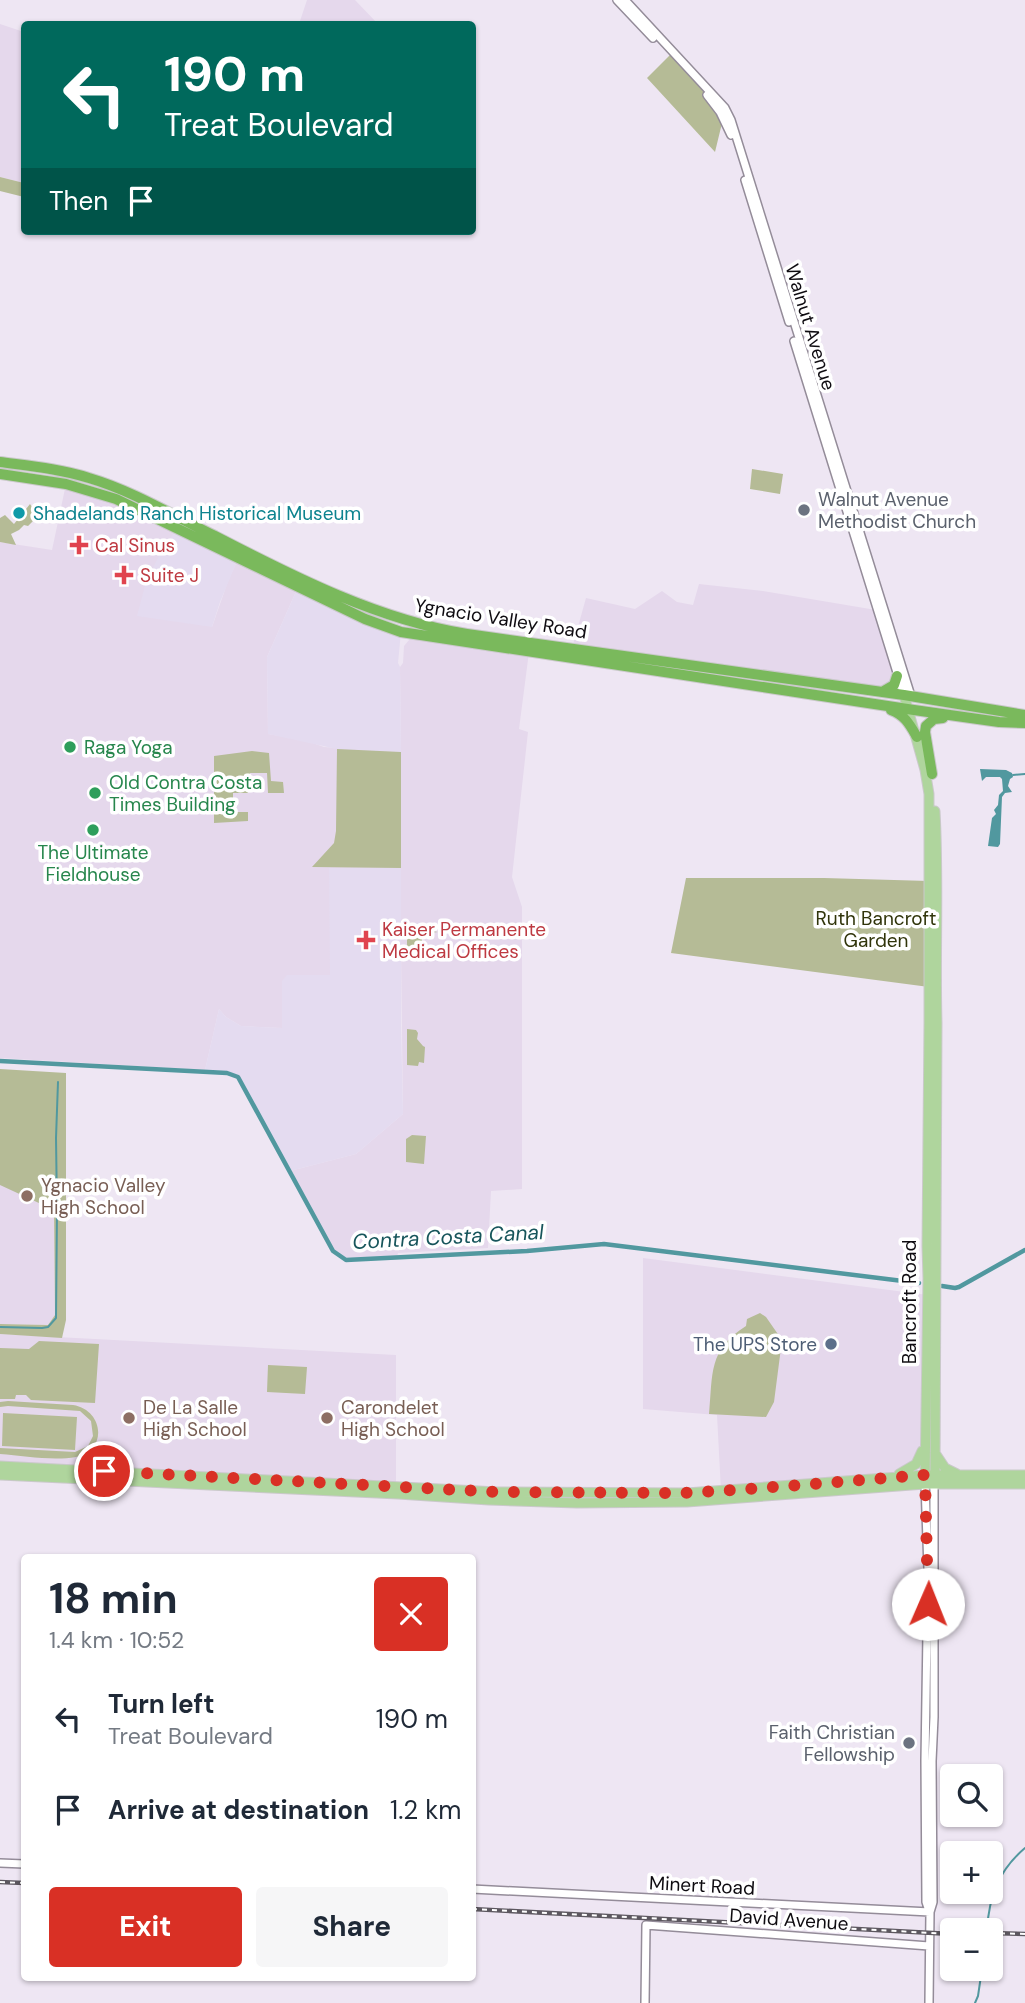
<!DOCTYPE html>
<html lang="en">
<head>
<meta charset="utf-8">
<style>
  :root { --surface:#fff; --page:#f6f6f7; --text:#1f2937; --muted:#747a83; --accent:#d93025 }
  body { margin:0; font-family:"DM Sans",sans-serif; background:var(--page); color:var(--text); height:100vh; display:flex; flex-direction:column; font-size:26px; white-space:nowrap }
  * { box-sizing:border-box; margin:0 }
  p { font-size:23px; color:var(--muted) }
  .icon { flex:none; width:38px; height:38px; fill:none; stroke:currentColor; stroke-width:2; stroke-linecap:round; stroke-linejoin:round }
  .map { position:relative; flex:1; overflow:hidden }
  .details { position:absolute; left:21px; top:1554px; width:455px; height:427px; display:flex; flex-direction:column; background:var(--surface); border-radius:7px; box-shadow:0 2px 5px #0004 }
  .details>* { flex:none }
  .guide { position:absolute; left:21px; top:21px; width:455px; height:214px; border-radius:7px; box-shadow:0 2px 5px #0004; background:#00695c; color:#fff; overflow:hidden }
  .controls { position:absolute; left:940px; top:1764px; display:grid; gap:14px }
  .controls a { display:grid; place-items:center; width:63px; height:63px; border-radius:7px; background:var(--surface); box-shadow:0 2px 5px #0004; font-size:35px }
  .pin { position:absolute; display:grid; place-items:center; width:60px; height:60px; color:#fff; margin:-30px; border:4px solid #fff; border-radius:50%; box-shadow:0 2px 7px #0007 }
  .me { position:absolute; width:77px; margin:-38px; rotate:1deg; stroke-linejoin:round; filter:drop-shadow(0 0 5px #0008) }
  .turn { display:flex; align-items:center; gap:24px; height:147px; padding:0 28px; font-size:32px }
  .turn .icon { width:91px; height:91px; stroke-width:2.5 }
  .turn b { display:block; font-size:49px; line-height:60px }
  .then { display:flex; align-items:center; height:66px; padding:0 28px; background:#0003; gap:14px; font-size:26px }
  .round { display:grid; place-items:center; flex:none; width:74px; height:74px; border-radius:7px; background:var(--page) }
  .overview { display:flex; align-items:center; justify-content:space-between; height:119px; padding:0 28px }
  h1 { font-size:42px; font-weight:700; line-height:52px }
  .primary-button { display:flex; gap:14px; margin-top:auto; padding:14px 28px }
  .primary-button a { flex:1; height:80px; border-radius:7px; background:var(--accent); color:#fff; font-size:28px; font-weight:700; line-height:80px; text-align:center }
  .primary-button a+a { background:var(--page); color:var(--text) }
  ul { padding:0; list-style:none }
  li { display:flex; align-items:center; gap:21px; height:91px; padding:0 28px }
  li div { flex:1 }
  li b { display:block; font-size:26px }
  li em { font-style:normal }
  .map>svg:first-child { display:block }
  .built { fill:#e5d8ec }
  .medical { fill:#e4dbf0 }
  .green { fill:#b5bb96 }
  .water { fill:#51989f }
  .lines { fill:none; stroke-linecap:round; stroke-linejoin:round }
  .stream { stroke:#51989f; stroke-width:2 }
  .canal { stroke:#51989f; stroke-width:4.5 }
  .minor-casing { stroke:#948c99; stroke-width:10 }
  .major-casing { stroke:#cac9ca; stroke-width:11 }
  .highway-casing { stroke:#cac9ca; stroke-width:12 }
  .minor { stroke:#fff; stroke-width:7 }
  .major { stroke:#afd59d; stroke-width:9 }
  .highway { stroke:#7ab95c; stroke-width:10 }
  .rail-casing { stroke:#5c575f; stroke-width:4.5 }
  .rail { stroke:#fff; stroke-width:2; stroke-dasharray:5; stroke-linecap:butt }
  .route { stroke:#d93025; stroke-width:12; stroke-dasharray:0 21.6 }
  .worship-dot { fill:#6b7280; stroke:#fff; stroke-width:2.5 }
  .culture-dot { fill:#0f9aa8; stroke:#fff; stroke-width:2.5 }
  .health-dot { fill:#e0444e; stroke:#fff; stroke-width:2.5 }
  .leisure-dot { fill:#2e9e5b; stroke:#fff; stroke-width:2.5 }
  .education-dot { fill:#8d6e63; stroke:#fff; stroke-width:2.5 }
  .service-dot { fill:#5c6f8a; stroke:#fff; stroke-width:2.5 }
  .labels { text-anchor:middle; stroke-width:7; stroke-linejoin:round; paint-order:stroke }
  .street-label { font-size:19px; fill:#0e0b10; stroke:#fff }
  .worship-label { font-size:19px; fill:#5b616d; stroke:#fff; text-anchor:start }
  .culture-label { font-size:19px; fill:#0d838f; stroke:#fff; text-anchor:start }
  .health-label { font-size:19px; fill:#be3a42; stroke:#fff; text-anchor:start }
  .leisure-label { font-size:19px; fill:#27864d; stroke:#fff; text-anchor:start }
  .park-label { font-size:19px; fill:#30340a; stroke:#fff }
  .education-label { font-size:19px; fill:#785e54; stroke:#fff; text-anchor:start }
  .service-label { font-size:19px; fill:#4e5e75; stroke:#fff; text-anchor:end }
  .water-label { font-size:21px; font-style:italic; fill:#17555b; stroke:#fff }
</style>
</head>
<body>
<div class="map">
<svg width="1025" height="2003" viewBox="0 0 1025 2003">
  <rect width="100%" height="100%" fill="#eee6f3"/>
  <!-- built -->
  <path class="built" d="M307,0H355L378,24H299Z
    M0,24L24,32V183L0,177Z
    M66,484L177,529L212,627L228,581L238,559L298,587L267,657L268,734L307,741L324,747L401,752L400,667L403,663L404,646L414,634L529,652L519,729L528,732L512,877L522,907V1189L491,1191L488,1248L398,1253L397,1257L350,1260L343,1258L333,1251L290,1171L356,1154L403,1114L400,868L331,870L330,975L282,982V1028L241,1026L226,1017L219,1009L205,1070L0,1058V542L52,550Z
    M699,584L763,591L876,610L897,676L888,690L572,648L586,598L635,609L662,591L677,602L693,605Z
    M0,1069L54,1210L55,1315L48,1325L0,1324Z
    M643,1258L928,1295L925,1442L919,1460L893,1477L721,1491L717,1415L643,1409Z
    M0,1334L396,1355V1485L0,1466Z"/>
  <!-- medical -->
  <path class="medical" d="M177,529L238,559L220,602L212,627L137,616L146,582L164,546Z
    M298,587L401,632L398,663L400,667L401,752L337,749L268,734L267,657Z
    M329,868H401V1026L403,1114L356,1154L290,1171L239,1076L227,1071L205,1070L219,1009L226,1017L241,1026L282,1028V981L287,975H330Z"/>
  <!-- green -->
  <path class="green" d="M670,55L708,96L723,119L715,152L647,78Z
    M0,177L24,183V197L0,191Z
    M752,469L783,474L780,494L750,489Z
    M30,504L38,516L28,526L24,525L19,530L11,534L16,545L0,542V518L5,515L14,524Z
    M337,749L401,752V868L312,867L334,843L336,831Z
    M252,751L269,753L271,781L283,782L284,793H268L267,773H250L248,793H233V812H248V821L214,823V756Z
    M686,878H824L929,881V987L671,953Z
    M407,928L438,932L422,934V955L420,957V960H407Z
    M407,1029L416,1030L418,1033L417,1039L423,1046L425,1047L424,1063L419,1062L418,1066L407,1065Z
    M0,1069L66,1073V1320L62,1338L0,1334V1324L48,1325L55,1315L54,1210L0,1185Z
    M412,1135L426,1136L424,1164L406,1162V1139Z
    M760,1313L766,1317L782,1340L774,1402L766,1417L709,1414C713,1373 708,1350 746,1326L747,1319Z
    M39,1341L99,1344L95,1403L31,1400L26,1395H16L15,1399H0V1348L29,1349Z
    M268,1365L307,1367L305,1394L267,1392Z
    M8,1401L73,1405C104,1410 108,1451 76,1457C53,1461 24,1456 0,1454V1448L75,1452L88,1446L93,1436L91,1421L80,1411L8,1406L0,1407V1402Z
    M3,1413L77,1417L75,1450L2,1446Z"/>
  <!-- water -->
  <path class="water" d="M980,769L1006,770L1012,773L1013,777L1010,779L1008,786L1012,792L1005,793L1002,797L1000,844L998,847L988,846L992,818L996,814L994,810L998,805L999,795L1003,791L1002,779L1000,777H986L982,781Z"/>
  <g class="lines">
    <!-- stream -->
    <path class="stream" d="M1013,775L1025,774
      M0,1327L42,1328L48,1327L56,1318L57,1210L56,1138L58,1082
      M987,1930C989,1896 999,1870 1025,1848
      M975,2003L978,1996L982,1969"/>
    <!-- canal -->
    <path class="canal" d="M0,1061L227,1073L238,1077L333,1251L346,1260L527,1251L604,1244L919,1283
      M942,1286L955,1288L959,1287L1025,1250"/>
    <!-- minor casing -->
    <g class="minor-casing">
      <path id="minor" d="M617,0L653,38
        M625,0L725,108L731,120L911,696
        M707,95L720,112L731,135
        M745,180L789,322
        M794,341L904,695
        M925,1484L928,1569L925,1760L926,1902L929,1911
        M0,1863L24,1864
        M472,1889L930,1912
        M645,2003L646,1925L929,1946
        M929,2003L930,1912L933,1902L932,1761L934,1717V1484"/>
    </g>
    <!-- major casing -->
    <g class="major-casing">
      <path id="major" d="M904,695L925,770L929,794V1023L927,1246L928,1278L925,1479
        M935,811C939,882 935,952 937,1023L935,1479
        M935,1453L945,1468L957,1474
        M0,1466L497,1492L687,1493L925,1475H1025
        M899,1474L916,1464L922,1451
        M0,1475L398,1494L489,1500L577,1503L687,1502L925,1484H1025"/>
    </g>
    <!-- highway casing -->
    <g class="highway-casing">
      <path id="highway" d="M0,462C30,466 61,469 89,478C133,491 174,516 215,536C294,577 379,620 467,634L904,695L1025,715
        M0,474L66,484L116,499L365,619L401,632L914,710L999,722L1025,723
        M882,692L894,685L897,676
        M891,710C905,715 910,725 917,737
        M932,774L925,732L926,726L934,719L943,718"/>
    </g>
    <!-- minor -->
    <use href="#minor" class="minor"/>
    <!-- major -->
    <use href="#major" class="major"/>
    <!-- highway -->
    <use href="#highway" class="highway"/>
    <!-- rail casing -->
    <g class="rail-casing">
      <path id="rail" d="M0,1882L24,1883
        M472,1909L952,1934
        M990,1933L1025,1934"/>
    </g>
    <!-- rail -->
    <use href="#rail" class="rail"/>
  </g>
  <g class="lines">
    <!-- route -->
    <path class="route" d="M104,1471L497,1492L682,1493L749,1489L925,1475L928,1604"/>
  </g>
  <!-- markers -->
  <g class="worship-dot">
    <circle cx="804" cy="510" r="7"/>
    <circle cx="909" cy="1743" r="7"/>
  </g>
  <circle class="culture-dot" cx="19" cy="513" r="7"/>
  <g class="health-dot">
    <path d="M75.5 534.5h7v7h7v7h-7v7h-7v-7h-7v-7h7z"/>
    <path d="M120.5 564.5h7v7h7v7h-7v7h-7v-7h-7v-7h7z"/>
    <path d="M362.5 929.5h7v7h7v7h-7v7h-7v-7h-7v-7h7z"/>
  </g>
  <g class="leisure-dot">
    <circle cx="70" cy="747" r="7"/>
    <circle cx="95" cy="793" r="7"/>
    <circle cx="93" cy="830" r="7"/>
  </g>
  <g class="education-dot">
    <circle cx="27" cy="1196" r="7"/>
    <circle cx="129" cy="1418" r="7"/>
    <circle cx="327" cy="1418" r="7"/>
  </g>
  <circle class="service-dot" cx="831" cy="1344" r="7"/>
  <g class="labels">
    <!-- street labels -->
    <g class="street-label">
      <text transform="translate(811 327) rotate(73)" y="7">Walnut Avenue</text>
      <text transform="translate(501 618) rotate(9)" y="7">Ygnacio Valley Road</text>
      <text transform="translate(909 1302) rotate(-90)" y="7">Bancroft Road</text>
      <text transform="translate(702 1885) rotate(3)" y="7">Minert Road</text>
      <text transform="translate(789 1919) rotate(4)" y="7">David Avenue</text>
    </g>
    <!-- worship labels -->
    <g class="worship-label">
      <text x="818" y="506">Walnut Avenue<tspan x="818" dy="22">Methodist Church</tspan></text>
      <text x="895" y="1739" text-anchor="end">Faith Christian<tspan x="895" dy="22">Fellowship</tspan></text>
    </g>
    <!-- culture labels -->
    <g class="culture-label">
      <text x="33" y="520">Shadelands Ranch Historical Museum</text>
    </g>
    <!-- health labels -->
    <g class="health-label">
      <text x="95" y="552">Cal Sinus</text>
      <text x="140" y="582">Suite J</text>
      <text x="382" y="936">Kaiser Permanente<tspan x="382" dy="22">Medical Offices</tspan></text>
    </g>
    <!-- leisure labels -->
    <g class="leisure-label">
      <text x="84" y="754">Raga Yoga</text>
      <text x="109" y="789">Old Contra Costa<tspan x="109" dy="22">Times Building</tspan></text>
      <text x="93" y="859" text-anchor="middle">The Ultimate<tspan x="93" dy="22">Fieldhouse</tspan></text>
    </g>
    <!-- park labels -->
    <g class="park-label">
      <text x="876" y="925">Ruth Bancroft<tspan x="876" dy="22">Garden</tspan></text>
    </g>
    <!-- education labels -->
    <g class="education-label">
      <text x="41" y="1192">Ygnacio Valley<tspan x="41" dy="22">High School</tspan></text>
      <text x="143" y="1414">De La Salle<tspan x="143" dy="22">High School</tspan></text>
      <text x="341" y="1414">Carondelet<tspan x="341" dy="22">High School</tspan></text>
    </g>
    <!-- service labels -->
    <g class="service-label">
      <text x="817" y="1351">The UPS Store</text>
    </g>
    <!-- water labels -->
    <g class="water-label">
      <text transform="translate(448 1237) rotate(-3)" y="7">Contra Costa Canal</text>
    </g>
  </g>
</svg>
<div class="controls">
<a><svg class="icon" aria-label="search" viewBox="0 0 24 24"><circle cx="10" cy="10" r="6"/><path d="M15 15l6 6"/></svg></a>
<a>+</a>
<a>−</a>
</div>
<div class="pin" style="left:104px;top:1471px;background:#d93025"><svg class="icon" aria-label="arrive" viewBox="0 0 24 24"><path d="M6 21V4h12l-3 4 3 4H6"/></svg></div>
<svg class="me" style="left:928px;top:1604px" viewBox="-20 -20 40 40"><circle r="19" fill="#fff"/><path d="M0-13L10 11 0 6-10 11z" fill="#d93025"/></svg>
<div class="guide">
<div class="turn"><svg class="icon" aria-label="left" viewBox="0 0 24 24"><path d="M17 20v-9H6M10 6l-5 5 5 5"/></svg><div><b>190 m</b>Treat Boulevard</div></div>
<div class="then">Then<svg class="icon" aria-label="arrive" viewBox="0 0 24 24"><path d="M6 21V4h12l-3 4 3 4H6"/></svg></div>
</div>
<section class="details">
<div class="overview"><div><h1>18 min</h1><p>1.4 km · 10:52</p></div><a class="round" style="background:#d93025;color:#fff"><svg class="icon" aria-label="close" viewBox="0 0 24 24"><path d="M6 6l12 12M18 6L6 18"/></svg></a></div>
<ul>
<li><svg class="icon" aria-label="left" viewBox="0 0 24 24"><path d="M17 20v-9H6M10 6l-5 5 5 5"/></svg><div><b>Turn left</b><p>Treat Boulevard</p></div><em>190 m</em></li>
<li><svg class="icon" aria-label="arrive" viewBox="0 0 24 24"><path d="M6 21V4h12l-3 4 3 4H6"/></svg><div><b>Arrive at destination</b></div><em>1.2 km</em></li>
</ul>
<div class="primary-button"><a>Exit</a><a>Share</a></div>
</section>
</div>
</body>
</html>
